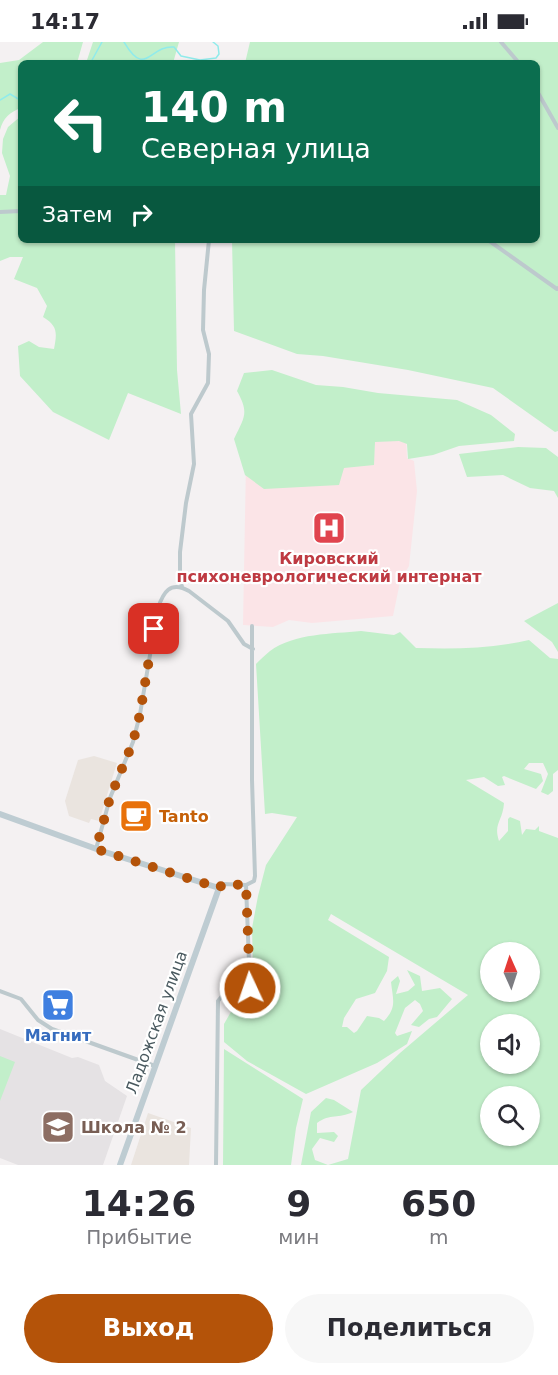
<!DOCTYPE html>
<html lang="ru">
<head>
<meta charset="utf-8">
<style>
  :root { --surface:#fff; --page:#f7f7f7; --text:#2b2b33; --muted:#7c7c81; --accent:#b45309 }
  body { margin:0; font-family:"DejaVu Sans",sans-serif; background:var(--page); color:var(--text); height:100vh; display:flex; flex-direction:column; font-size:22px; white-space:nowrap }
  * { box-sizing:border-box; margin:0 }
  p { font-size:20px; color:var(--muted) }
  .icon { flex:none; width:33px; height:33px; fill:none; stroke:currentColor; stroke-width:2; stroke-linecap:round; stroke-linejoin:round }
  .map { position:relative; height:1123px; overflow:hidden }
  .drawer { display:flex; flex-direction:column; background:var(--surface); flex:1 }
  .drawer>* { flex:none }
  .banner { position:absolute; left:18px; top:18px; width:522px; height:183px; border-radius:9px; box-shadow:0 2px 4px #0004; background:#0b6e4f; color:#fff; overflow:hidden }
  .needle { width:39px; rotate:357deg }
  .buttons { position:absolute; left:480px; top:900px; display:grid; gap:12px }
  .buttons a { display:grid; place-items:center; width:60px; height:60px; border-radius:50%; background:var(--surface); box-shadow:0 2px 4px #0004; font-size:30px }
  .pin { position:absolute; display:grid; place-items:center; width:51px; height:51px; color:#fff; margin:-26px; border-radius:12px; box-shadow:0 3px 9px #0006 }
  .me { position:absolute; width:66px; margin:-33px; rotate:357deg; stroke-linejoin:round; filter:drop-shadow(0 0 4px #0008) }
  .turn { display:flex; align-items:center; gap:21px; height:126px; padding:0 24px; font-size:27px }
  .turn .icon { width:78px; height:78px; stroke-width:2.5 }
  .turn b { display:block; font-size:42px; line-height:51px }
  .then { display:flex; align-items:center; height:57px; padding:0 24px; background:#0003; gap:12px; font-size:22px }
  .eta { display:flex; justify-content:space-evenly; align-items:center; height:102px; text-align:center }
  .eta b { font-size:36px; font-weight:700; line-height:42px }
  .action { display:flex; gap:12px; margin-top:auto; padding:12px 24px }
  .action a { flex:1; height:69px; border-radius:36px; background:var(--accent); color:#fff; font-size:24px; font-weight:700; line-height:69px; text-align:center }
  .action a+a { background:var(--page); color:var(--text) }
  .status { display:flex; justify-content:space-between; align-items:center; height:42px; padding:0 30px; background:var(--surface); direction:ltr }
  .status svg { height:16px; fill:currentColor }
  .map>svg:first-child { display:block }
  .commercial { fill:#eae4df }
  .education { fill:#e5e2e4 }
  .medical { fill:#fbe4e7 }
  .green { fill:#c2efca; fill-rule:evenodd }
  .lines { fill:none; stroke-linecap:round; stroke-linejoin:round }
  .stream { stroke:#90ebeb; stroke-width:1.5 }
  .street { stroke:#bdc9cd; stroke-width:4 }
  .secondary { stroke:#beccd2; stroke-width:6 }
  .route { stroke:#b45309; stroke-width:10; stroke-dasharray:0 18 }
  .labels { text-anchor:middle; stroke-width:4.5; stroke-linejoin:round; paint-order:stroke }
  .health-label { font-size:16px; font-weight:bold; fill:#be3a42; stroke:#fff }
  .food-label { font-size:16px; font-weight:bold; fill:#c56008; stroke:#fff; text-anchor:start }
  .street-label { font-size:16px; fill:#49595f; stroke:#fff }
  .shop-label { font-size:16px; font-weight:bold; fill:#366cbe; stroke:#fff }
  .education-label { font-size:16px; font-weight:bold; fill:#785e54; stroke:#fff; text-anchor:start }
</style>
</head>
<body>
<div class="status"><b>14:17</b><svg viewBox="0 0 49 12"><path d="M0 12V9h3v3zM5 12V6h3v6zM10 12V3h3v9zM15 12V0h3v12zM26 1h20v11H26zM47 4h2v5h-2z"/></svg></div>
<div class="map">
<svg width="558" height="1123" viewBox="0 0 558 1123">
  <rect width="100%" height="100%" fill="#f4f1f2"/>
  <!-- commercial -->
  <path class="commercial" d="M94,714L117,721L99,779L91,777L89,781L69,774L65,759L78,718Z
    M148,1071L191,1086L189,1123H131Z"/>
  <!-- education -->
  <path class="education" d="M0,987L72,1016L78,1015L99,1023L105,1039L127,1054L103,1123H18L0,1116Z"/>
  <!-- medical -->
  <path class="medical" d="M375,394H406L407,416L414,419L417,449L409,524L400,540L393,574L312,581L289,578L273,585L243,583L246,421L374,415Z"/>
  <!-- green -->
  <path class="green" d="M43,0H83L77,21H21V66C10,70 3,76 0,88V21L19,18Z
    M93,0H179L173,21H86Z
    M250,0H558V389L555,390L493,346L408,328L323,314L297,312L234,289L232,198H537V21H245Z
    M21,74V198H175L177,328L181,372L128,351L109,398L53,370L20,334L18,304L29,299L39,305L54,307C57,291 58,284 43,275L47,264L37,246L14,237L23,215H10L0,219V153H6L10,134L2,111L3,97L8,85Z
    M272,328L316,343L343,345L378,351L457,358L491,373L515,392L514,399L459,404L433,413L408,417L407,402L399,399L375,400L374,423L344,426L339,443L264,447L245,433L234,397C245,374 249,371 237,349L244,331Z
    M518,405L546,406L558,415V456L554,449L530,446L503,433L467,435L459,412Z
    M558,561V610L552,600L524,579Z
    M361,589L394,593L400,590L416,606C454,607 491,607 529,598L550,616L558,617V728L553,732V749L548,753L541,750L548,732L543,721H529L524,727L541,732L543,739L536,747L504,734L502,735L505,743L498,744L484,735L466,738L504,761C503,779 493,781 499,799L508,789V777L510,775L520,779L522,793L526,787L535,788L539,784V789L558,796V1123H301L311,1070L326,1056L334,1058L353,1070C338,1077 331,1071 317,1081V1091L334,1090L338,1094L334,1100L320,1096L312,1107L315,1118L328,1123L348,1117L361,1048L400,1011L468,953L331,872L328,878L389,915L387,929L375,951L356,957L344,976L342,985H347L354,991L357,989L367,974L379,976L384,979C397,965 393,958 391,940L398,934L400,939L396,952L408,949L415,943L407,928L420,934L422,949L440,946L452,957L437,975L429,977L419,985L411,983L423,969L420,962L415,958L405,966L395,991L397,994L412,989L407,1002L377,1021L306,1052L247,1019L224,1000V982L232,968L254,964L252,886L258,854L266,823L297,775L272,771L265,772L256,622C260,618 265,613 270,609C295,591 332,592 361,589ZM490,910H530V950H490ZM490,982H530V1022H490ZM490,1054H530V1094H490Z
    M224,1007L303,1057L296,1086L291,1123H223Z
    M0,1014L15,1020L0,1059Z"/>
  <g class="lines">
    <!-- stream -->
    <path class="stream" d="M124,0C146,37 149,3 174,5L181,14L200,18L216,16L219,12L218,4L213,0
      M69,21L91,20L102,0
      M0,58L10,52L20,58L21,56"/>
    <!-- street -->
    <path class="street" d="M501,0L519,21
      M537,49L558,86
      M0,170L21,169
      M488,198L557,247L558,246
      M182,545L180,534V510L186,461L194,422L191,372L208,341L209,312L203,288L204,248L209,198
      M96,807L110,756L133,700L140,672L158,566C163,551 170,538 189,549L228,579L244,602L253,607
      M219,846L223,842L246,843L254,839L255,834L252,738V584
      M0,949L21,957L38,978L52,987L155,1024
      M216,1123L218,959L223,953L246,950L250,946L246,843"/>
    <!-- secondary -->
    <path class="secondary" d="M0,772L102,809L219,846L120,1123"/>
  </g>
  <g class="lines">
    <!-- route -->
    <path class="route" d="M154,587L140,672L133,700L110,756L96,807L219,846L223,842L246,843L250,946"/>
  </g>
  <!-- icons -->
  <defs>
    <g id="hospital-square" transform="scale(1.725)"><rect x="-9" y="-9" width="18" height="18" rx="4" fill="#e0444e" stroke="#fff"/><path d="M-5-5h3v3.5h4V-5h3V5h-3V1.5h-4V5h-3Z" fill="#fff"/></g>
    <g id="cafe-square" transform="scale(1.725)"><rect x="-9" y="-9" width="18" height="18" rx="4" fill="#e8710a" stroke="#fff"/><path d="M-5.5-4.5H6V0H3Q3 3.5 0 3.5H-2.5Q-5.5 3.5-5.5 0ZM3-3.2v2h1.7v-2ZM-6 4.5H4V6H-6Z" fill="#fff"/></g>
    <g id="supermarket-square" transform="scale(1.725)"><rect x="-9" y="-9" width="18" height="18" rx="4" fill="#3f7fe0" stroke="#fff"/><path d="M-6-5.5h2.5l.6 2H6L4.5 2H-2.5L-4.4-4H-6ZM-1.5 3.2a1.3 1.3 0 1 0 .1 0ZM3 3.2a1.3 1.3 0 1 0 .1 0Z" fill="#fff"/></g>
    <g id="school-square" transform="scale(1.725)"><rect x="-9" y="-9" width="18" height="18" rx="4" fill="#8d6e63" stroke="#fff"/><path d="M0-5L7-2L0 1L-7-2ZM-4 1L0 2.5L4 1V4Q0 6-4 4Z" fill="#fff"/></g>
  </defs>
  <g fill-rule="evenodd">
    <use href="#hospital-square" x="329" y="486"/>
    <use href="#cafe-square" x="136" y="774"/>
    <use href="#supermarket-square" x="58" y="963"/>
    <use href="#school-square" x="58" y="1085"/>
  </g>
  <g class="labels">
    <!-- health labels -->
    <g class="health-label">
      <text x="329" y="522">Кировский<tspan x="329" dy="18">психоневрологический интернат</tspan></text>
    </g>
    <!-- food labels -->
    <g class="food-label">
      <text x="159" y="780">Tanto</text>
    </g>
    <!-- street labels -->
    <g class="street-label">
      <text transform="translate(156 980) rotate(-70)" y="6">Ладожская улица</text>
    </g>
    <!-- shop labels -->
    <g class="shop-label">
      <text x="58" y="999">Магнит</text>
    </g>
    <!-- education labels -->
    <g class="education-label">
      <text x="81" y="1091">Школа № 2</text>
    </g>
  </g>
</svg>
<div class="buttons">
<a><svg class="needle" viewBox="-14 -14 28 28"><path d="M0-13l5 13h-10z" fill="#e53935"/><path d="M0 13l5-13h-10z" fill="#7c7c81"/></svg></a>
<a><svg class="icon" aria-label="sound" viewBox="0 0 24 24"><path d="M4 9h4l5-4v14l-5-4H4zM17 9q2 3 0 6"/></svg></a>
<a><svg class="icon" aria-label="search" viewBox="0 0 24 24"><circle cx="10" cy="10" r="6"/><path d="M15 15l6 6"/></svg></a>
</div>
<div class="pin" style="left:154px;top:587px;background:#d93025"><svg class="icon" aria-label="arrive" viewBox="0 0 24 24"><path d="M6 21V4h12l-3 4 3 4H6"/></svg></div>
<svg class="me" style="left:250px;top:946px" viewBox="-20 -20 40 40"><circle r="17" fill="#b45309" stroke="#fff" stroke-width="3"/><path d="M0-11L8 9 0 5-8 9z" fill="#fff"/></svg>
<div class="banner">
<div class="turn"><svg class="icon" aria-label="left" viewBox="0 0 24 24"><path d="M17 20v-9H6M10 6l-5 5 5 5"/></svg><div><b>140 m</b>Северная улица</div></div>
<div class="then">Затем<svg class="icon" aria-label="right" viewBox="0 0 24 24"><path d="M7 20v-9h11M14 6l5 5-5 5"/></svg></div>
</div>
</div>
<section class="drawer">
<div class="eta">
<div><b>14:26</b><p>Прибытие</p></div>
<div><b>9</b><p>мин</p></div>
<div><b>650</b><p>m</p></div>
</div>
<div class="action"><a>Выход</a><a>Поделиться</a></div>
</section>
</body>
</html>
